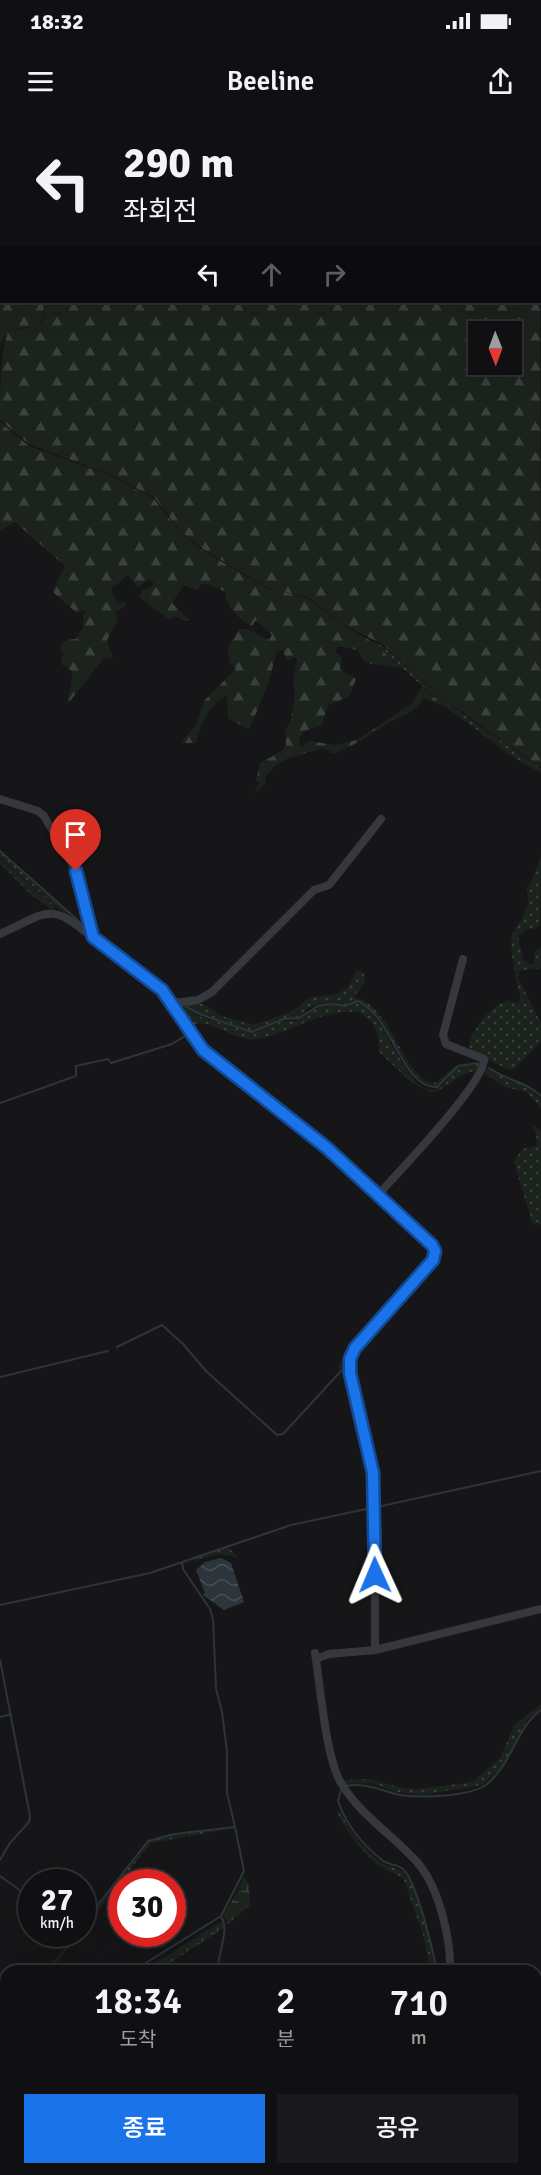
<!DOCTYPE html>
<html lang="ko">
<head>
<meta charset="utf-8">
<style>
  :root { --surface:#101012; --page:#19191b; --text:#f1f3f6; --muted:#9c9d9f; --line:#303032; --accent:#1a73e8 }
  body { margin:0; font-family:Signika,"Noto Sans KR",sans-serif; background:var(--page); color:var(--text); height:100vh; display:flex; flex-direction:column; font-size:22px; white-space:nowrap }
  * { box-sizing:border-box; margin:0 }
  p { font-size:20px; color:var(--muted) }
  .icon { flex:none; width:33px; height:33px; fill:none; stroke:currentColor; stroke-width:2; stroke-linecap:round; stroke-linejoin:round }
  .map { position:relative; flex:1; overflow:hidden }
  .panel { position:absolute; left:0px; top:1845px; width:542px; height:210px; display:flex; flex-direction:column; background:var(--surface); border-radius:18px 18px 0 0; box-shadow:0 6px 24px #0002,0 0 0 2px var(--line) }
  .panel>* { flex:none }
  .top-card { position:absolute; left:0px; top:0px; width:542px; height:183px; box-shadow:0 6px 24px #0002,0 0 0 2px var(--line); background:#101012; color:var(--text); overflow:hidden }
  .needle { width:39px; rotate:179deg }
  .controls { position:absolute; left:468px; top:201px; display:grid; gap:12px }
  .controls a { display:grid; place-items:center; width:54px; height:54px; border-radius:0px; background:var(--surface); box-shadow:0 6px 24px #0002,0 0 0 2px var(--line); font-size:30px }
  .speed { position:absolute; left:18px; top:1749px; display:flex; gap:12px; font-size:30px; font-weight:700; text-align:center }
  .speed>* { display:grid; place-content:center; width:78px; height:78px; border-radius:50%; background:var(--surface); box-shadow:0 6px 24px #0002,0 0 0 2px var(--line); line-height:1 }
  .speed small { font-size:15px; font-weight:400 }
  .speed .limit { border:9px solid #d22; background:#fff; color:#111 }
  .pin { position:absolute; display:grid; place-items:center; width:51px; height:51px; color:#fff; margin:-62px -26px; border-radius:50% 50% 50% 0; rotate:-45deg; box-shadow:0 0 6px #0007 }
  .pin .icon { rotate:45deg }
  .me { position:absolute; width:66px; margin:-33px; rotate:359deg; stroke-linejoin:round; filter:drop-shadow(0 0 4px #0008) }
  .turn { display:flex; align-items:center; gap:21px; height:126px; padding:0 24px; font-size:27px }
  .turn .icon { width:78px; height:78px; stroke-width:2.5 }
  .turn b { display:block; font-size:42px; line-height:51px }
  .lanes { display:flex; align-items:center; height:57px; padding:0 24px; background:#0003; justify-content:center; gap:30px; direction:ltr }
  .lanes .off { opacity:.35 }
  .eta { display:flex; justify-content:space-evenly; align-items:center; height:102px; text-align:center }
  .eta b { font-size:36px; font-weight:600; line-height:42px }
  .action { display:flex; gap:12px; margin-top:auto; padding:12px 24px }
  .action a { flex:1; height:69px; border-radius:0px; background:var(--accent); color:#fff; font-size:24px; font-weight:600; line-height:69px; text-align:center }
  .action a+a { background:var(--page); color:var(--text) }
  .status { display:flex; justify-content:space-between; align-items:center; height:42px; padding:0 30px; background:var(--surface); direction:ltr }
  .status svg { height:16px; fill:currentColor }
  header { display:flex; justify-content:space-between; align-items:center; height:78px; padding:0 24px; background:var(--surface); font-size:27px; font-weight:600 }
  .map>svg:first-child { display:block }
  .grass { fill:url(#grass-dots) }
  .forest { fill:url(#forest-firs); fill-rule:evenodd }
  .wetland { fill:url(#wetland-marsh) }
  .water { fill:url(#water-waves) }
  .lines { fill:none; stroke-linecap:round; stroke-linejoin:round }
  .stream { stroke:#2c353c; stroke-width:2 }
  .minor { stroke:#37383d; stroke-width:8 }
  .route-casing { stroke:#114b97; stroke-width:15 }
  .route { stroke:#1a73e8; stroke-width:10 }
</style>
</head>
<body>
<div class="status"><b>18:32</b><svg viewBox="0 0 49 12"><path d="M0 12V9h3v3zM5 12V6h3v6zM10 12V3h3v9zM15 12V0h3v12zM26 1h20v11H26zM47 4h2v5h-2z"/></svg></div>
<header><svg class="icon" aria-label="menu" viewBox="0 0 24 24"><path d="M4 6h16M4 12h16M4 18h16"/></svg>Beeline<svg class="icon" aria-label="share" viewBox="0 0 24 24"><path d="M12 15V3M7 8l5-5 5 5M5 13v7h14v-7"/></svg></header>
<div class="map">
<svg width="541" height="2055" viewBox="0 0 541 2055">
  <defs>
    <pattern id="grass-dots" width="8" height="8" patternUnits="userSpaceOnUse" patternTransform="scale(1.5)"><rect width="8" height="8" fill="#1c231d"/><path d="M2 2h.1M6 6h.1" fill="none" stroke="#3a403c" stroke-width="1.8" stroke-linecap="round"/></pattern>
    <pattern id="forest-firs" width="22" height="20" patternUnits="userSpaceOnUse" patternTransform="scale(1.5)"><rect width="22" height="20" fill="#1c231d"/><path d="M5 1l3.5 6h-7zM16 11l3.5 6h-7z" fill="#3a403c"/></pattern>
    <pattern id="wetland-marsh" width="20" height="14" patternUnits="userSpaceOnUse" patternTransform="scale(1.5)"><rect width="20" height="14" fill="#1c231d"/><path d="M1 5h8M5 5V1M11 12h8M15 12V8" fill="none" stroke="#3a403c"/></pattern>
    <pattern id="water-waves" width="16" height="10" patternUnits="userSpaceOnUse" patternTransform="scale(1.5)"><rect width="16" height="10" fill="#2c353c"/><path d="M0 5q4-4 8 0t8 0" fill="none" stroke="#485056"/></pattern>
  </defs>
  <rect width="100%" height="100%" fill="#161618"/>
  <!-- grass -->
  <path class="grass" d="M373,522L381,525L458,591L541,648V653L513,637L447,588Z
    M0,732L10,741L84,806L66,795L0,737Z
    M541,735L540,805L537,808L527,809L518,816L523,839L531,845L535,843L534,832L541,827V848L519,851L518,858L541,903V922L514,949L509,950L472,932L469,925C473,907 491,885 509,880L517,883L521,878C517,868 509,827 512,817C517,802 534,788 526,769L532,761Z
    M0,738L52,784L55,788L52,790L30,774L0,743Z
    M357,850L364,853L365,862L354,877C394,886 403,963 436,963L455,946L464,944L453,949L438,965C410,973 389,896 359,880L346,885L320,884L308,888L299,897L283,899L253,911L202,894L186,884H204L222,896L253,905L293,891L310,877L338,874L349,866Z
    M359,882C387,899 405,968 431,970C446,970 448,952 460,947C465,945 472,945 478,944L482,947L479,951C460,951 449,967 432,973L411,962L378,931C381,913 374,902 359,892C316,890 295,912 257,919C236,922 217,901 195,904L189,909L177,887L183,885L201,897L254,913L283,901H296L316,888L328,885L345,887Z
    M486,948L522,964L541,979V989L527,972L504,967L483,952Z
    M531,1004L541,1011V1105L536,1103L533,1105L514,1042L522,1029L537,1026L536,1014Z
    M431,1137L348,1231L346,1238L348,1249L345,1251L338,1248L348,1225Z
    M228,1427L237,1437L218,1434L194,1441V1439Z
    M541,1584V1588L527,1600L502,1648L482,1665L422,1675L396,1672L372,1663L344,1664L342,1660L370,1659L402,1668L416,1669L466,1663L475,1660L501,1637L514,1605Z
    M340,1691C348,1709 367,1734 384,1744C392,1748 399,1747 405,1754C419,1771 431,1828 436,1851H430L424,1818L404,1760C398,1753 390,1753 383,1748C365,1736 345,1711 337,1692Z
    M234,1708L151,1723L83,1810V1807L148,1721L174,1715Z
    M77,1814H80L49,1851H45Z
    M0,1971L6,1978V2049H63L68,2055L0,2053Z"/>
  <!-- forest -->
  <path class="forest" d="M0,0H502V1L2,2L0,75Z
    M504,0H541V89L540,2Z
    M1,78L2,182H44C44,192 44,200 36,207C17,208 4,207 0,227Z
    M540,91L541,647L449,583L382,524L342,504L311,479L268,468L203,429L180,411L155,378L111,355L29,324L0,300C0,279 0,225 9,211C33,205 46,214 45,182H540ZM478,212H512V244H478Z
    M0,302L29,326L111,356L154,379L180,412L202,430L268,469L305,476L342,505L373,522L401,548L371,544L364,541L357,530L338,526L335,532L342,538L340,549L356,559L349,577L328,585L321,606L304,611L299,619L300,627L309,621L335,625L357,620L411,584L422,567L447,588L424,578C411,595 407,593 390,602C371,613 355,626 333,634L323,628L286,639L275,646L266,656L265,664L253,675L260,663L256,661L260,643L282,631L286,625L285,611L291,598L295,576L293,560L297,540L295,537L288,541L282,530L277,531L268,564L249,610L228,598L227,576C210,582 200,606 196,623H181L196,604L204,581L236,549L229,542L228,527L239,509H248L269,520L272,515L256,500L252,506C240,501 225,486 226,472L208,464H201L197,470L183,465L172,483L189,500L184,501L175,496L170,500L139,477L143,470L155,464L149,459L138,468L128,455L111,469L117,484L127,481L124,487L115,492L118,499L107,520L113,538L103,539L67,585L73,552L61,544L63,533L59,528L66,520L76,519L83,508V494L87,492L83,490L77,493L54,473L53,469L65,446L15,402L0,410Z"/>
  <!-- wetland -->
  <path class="wetland" d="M244,1756L249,1765L250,1785L228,1804L223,1795L237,1773Z
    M222,1801L225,1807L158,1851H143Z
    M209,2049H260L279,2055L252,2053L204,2055Z"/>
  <!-- water -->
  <path class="water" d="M221,1438L231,1443L244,1482L224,1490L203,1475L205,1473L196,1450L205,1442Z"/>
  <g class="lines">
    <!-- stream -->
    <path class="stream" d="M0,731L82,804
      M146,853L158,860L175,878
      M185,886L202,895L252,912L284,899L299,898L318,886L331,884L345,886L358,881C392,896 403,970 437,967L458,946L478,943
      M489,948C506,960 525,961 541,976
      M0,983L76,956V946L108,939L111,943L172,924L188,914
      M117,1227L162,1205L183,1224L206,1251L277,1315L283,1314L341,1251
      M0,1257L108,1231
      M377,1387L541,1351
      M0,1485L150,1453L291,1405L371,1388
      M0,1540L30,1696L29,1702L10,1723L0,1740
      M0,1597L11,1594
      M346,1666C366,1662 381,1671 400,1675C421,1678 470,1677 487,1664C513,1643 515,1609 541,1590
      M341,1670L338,1681C346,1704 363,1725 382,1740C388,1745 397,1744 403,1749C417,1762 433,1831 437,1851
      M0,1756L32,1779
      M82,1805L148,1721L174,1714L235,1707L227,1673V1631L222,1592L216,1569L213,1499L210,1489L183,1449L182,1442
      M133,1851L221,1796L244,1751L235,1707
      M217,1851C218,1836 230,1807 221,1797
      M536,1912L541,1913
      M0,1934L6,1930"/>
    <!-- minor -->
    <path class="minor" d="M0,77H2
      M0,679L38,691L44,696L76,751L93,817L162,870L203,930L327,1028L432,1125L435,1131L433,1140L361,1219L350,1239L375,1366V1530
      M0,814C49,792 48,781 92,817
      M173,883L198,880L212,872L314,770L329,765L381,699
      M379,1074C398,1052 485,963 484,939L446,924L443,915L463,839
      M315,1533C320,1564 326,1639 341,1663C360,1695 393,1715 417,1742C439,1767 451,1819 450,1851
      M316,1539L329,1534L375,1530L541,1489
      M536,1947L541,1951
      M0,1967L6,1975
      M66,2049L71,2055
      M189,2055L199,2049"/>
  </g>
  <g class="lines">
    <!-- route casing -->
    <g class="route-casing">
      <path id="route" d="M76,751L93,817L162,870L203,930L327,1028L432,1125L435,1131L433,1140L355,1228L350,1239V1253L373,1353L375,1455"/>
    </g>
    <!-- route -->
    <use href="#route" class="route"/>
  </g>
</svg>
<div class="controls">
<a><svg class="needle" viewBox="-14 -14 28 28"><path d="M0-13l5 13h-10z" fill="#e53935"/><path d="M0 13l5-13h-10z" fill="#9c9d9f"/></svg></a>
</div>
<div class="speed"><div>27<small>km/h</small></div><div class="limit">30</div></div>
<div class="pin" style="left:76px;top:751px;background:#d93025"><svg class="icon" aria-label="arrive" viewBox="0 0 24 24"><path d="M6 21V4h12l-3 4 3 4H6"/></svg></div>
<svg class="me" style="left:375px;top:1455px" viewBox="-20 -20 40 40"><path d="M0-17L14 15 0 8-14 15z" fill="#1a73e8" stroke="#fff" stroke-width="4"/></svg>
<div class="top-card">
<div class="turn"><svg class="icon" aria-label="left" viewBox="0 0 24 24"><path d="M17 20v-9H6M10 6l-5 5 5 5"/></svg><div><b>290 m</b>좌회전</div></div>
<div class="lanes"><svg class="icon" aria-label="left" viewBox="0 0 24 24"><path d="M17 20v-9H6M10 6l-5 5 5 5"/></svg><svg class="icon off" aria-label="ahead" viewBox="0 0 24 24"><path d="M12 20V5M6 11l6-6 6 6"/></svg><svg class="icon off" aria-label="right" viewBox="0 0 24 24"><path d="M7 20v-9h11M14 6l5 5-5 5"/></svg></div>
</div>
<section class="panel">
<div class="eta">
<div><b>18:34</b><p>도착</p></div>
<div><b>2</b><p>분</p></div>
<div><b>710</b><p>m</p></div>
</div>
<div class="action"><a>종료</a><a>공유</a></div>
</section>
</div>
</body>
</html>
